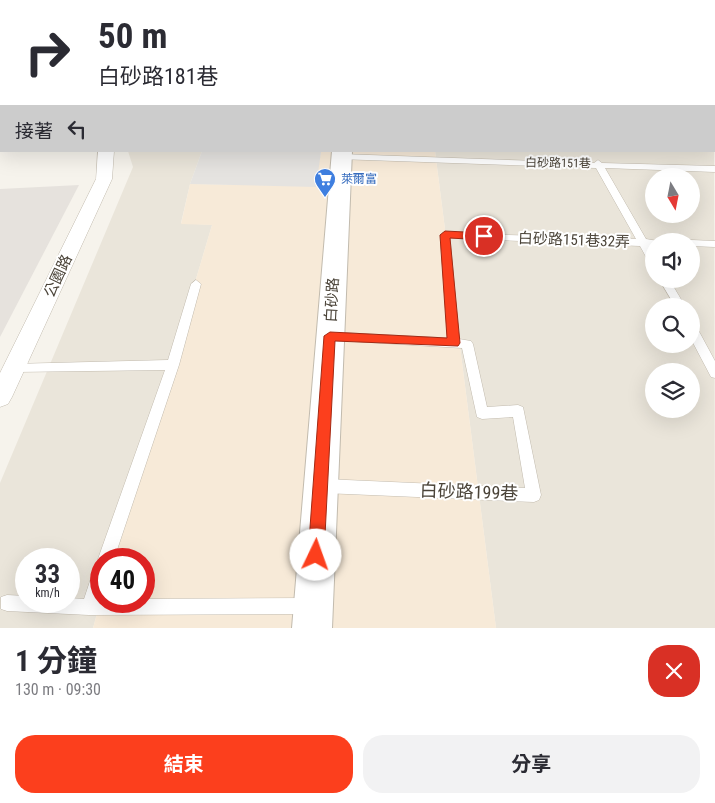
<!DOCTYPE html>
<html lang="zh-TW">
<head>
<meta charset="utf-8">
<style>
  :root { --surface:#fff; --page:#f2f2f3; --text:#2b2b33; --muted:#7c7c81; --accent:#fc3f1d }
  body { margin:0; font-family:"Roboto Condensed","Noto Sans TC",sans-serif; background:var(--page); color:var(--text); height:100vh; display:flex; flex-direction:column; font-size:19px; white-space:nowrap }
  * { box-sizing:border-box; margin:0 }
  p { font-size:16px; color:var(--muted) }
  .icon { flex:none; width:28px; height:28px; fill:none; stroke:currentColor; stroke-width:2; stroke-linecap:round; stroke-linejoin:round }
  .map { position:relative; height:628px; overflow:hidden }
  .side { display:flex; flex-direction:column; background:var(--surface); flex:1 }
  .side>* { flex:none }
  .guide { position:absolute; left:0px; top:0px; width:715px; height:152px; box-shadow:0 5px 20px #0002; background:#fff; color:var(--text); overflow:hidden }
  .needle { width:32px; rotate:170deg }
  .controls { position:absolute; left:645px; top:168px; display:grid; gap:10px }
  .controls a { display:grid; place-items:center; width:55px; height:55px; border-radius:50%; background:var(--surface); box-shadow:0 5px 20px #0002; font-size:25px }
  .speed { position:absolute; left:15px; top:548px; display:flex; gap:10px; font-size:25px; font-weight:700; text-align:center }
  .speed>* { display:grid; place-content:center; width:65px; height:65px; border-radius:50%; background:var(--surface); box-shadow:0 5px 20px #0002; line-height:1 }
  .speed small { font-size:12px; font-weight:400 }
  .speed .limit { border:8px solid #d22; background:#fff; color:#111 }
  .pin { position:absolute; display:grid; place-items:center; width:42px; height:42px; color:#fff; margin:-21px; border:2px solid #fff; border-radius:50%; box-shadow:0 1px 5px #0007 }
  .me { position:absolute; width:55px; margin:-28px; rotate:3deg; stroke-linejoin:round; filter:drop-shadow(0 0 4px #0008) }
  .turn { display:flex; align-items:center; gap:18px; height:105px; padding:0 15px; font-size:22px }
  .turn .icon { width:65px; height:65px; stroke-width:2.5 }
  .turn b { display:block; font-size:35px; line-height:42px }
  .then { display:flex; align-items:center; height:48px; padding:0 15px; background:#0003; gap:10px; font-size:19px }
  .round { display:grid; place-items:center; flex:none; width:52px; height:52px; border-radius:20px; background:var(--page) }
  .headline { display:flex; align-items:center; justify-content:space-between; height:85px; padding:0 15px }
  h1 { font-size:30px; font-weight:700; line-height:38px }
  .action { display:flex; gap:10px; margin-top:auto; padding:10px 15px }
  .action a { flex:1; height:58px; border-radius:20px; background:var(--accent); color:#fff; font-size:20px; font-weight:700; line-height:58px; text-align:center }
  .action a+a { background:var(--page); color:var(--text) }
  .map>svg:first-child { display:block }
  .residential { fill:#eae5da; fill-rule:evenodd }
  .commercial { fill:#f7ead8 }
  .industrial { fill:#e6e2dd }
  .green { fill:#d2eab5 }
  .parking { fill:#e5e3e0 }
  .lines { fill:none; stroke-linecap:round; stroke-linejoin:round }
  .service-casing { stroke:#c2bbae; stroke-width:1 }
  .minor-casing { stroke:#c2bbae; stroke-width:1 }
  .tertiary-casing { stroke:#c2bbae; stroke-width:2 }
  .service { fill:#fff; fill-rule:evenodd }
  .minor { fill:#fff; fill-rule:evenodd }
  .tertiary { fill:#fff; fill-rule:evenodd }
  .route { fill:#fc3f1d; stroke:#a42913 }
  .labels { text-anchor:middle; stroke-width:4; stroke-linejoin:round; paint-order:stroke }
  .far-street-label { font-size:12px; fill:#4b4439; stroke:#fff }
  .far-shop-label { font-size:12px; fill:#366cbe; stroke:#fff; text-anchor:start }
  .street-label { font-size:15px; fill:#4b4439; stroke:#fff }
  .near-street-label { font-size:18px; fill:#4b4439; stroke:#fff }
</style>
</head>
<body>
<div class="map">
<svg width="715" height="628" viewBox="0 0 715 628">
  <rect width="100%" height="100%" fill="#f6f3ec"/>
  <!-- residential -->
  <path class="residential" d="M714,130L715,628H496L435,151H714ZM654,176H691V214H654ZM654,241H691V279H654ZM654,306H691V344H654ZM654,371H691V409H654Z
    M128,151H202L190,184L181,223L212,225L113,559H101V599L93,628H0V483L133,167ZM26,559H69V601H26Z"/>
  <!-- commercial -->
  <path class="commercial" d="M294,151H435L496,628H93L101,599V601H144V559H113L212,225L181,224L190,184L314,186L321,152Z"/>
  <!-- industrial -->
  <path class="industrial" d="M79,185L0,337V189Z"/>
  <!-- green -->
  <path class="green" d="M0,0H174L1,1L0,114Z"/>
  <!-- parking -->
  <path class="parking" d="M202,151L321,152L316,187L190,184Z"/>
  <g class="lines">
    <!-- service casing -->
    <g class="service-casing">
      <path id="service" d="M551,0H557L558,1H552Z
        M714,79H715V83H714Z
        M341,154L594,163L598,160L602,163L715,166V172L605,168L646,239L658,241H654V246H650L654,253V265L650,264L640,246L450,238L459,339L471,341L473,344L487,407L518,405L523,407L541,495L539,500L534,502L324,493L319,491L317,486L319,481L324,479L525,488L513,417L482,419L477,417L462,348L330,340L326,339L324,336L326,333L330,332L448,338L440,235L442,233L636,239L596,168L338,159V155Z
        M691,240L715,241V247L691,246V241H687Z
        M659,279H669L685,306H675Z
        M196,280L201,284L179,365L114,559H101L100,599L101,601H144V599L309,598L315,600L317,606L315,612L309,614L89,615L7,611L1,609V597L7,595L26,596V601H69V598L84,599L95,566L100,564L98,559L165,370L15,372L11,370L9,367L11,364L168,360L191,284Z
        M691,323L695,324L715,361V378L711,377L691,339Z"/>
    </g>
    <!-- minor casing -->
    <g class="minor-casing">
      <path id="minor" d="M628,0H641V1H628Z
        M714,32L715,33V41L714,40Z
        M98,151H114L112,179L12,397L8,404L0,407V373L96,179Z"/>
    </g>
    <!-- tertiary casing -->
    <g class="tertiary-casing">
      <path id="tertiary" d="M346,0H360V1H346Z
        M332,151H352L332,628H292Z"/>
    </g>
    <!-- service -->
    <use href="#service" class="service"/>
    <!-- minor -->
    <use href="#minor" class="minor"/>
    <!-- tertiary -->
    <use href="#tertiary" class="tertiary"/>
  </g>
  <!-- route -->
  <path class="route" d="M445,231L484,233L489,236L484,240L450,238L460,343L458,346L335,341L324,555L321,560L316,562L310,560L308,555L324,336L330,332L447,338L440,235Z"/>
  <!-- icons -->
  <defs>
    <g id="supermarket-pin" transform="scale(1.125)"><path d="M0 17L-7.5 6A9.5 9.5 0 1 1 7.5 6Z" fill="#3f7fe0" stroke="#fff"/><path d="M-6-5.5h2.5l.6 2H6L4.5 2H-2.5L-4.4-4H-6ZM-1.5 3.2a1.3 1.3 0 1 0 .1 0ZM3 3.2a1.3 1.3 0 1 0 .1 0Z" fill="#fff"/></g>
  </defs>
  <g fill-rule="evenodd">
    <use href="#supermarket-pin" x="325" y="179"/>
  </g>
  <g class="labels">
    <!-- far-street labels -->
    <g class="far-street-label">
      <text transform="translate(558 163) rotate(1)" y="4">白砂路151巷</text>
    </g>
    <!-- far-shop labels -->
    <g class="far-shop-label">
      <text x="341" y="183">萊爾富</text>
    </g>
    <!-- street labels -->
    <g class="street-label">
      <text transform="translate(574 240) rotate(2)" y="5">白砂路151巷32弄</text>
      <text transform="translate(58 276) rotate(-65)" y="5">公園路</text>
      <text transform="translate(332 300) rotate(-87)" y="5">白砂路</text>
    </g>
    <!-- near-street labels -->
    <g class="near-street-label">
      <text transform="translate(469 492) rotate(2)" y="6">白砂路199巷</text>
    </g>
  </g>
</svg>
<div class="controls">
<a><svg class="needle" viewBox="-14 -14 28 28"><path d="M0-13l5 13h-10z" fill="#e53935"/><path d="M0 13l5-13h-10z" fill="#7c7c81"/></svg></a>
<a><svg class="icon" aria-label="sound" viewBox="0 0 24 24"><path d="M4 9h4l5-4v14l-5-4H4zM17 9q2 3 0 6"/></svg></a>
<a><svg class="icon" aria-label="search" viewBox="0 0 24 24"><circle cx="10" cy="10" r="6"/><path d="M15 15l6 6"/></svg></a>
<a><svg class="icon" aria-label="layers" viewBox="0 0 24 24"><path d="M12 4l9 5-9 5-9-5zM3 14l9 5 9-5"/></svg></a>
</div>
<div class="speed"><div>33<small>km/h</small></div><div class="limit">40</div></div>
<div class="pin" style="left:484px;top:236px;background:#d93025"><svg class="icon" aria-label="arrive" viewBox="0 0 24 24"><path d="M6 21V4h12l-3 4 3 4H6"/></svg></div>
<svg class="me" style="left:316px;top:555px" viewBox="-20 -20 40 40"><circle r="19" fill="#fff"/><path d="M0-13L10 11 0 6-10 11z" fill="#fc3f1d"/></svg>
<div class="guide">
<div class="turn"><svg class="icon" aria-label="right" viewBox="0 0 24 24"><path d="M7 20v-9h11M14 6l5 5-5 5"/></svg><div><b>50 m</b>白砂路181巷</div></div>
<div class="then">接著<svg class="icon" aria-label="left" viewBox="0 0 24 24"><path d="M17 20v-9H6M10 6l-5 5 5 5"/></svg></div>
</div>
</div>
<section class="side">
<div class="headline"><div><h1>1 分鐘</h1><p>130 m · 09:30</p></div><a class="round" style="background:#d93025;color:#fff"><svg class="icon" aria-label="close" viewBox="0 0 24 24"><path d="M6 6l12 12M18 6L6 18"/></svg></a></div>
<div class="action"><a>結束</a><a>分享</a></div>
</section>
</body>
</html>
